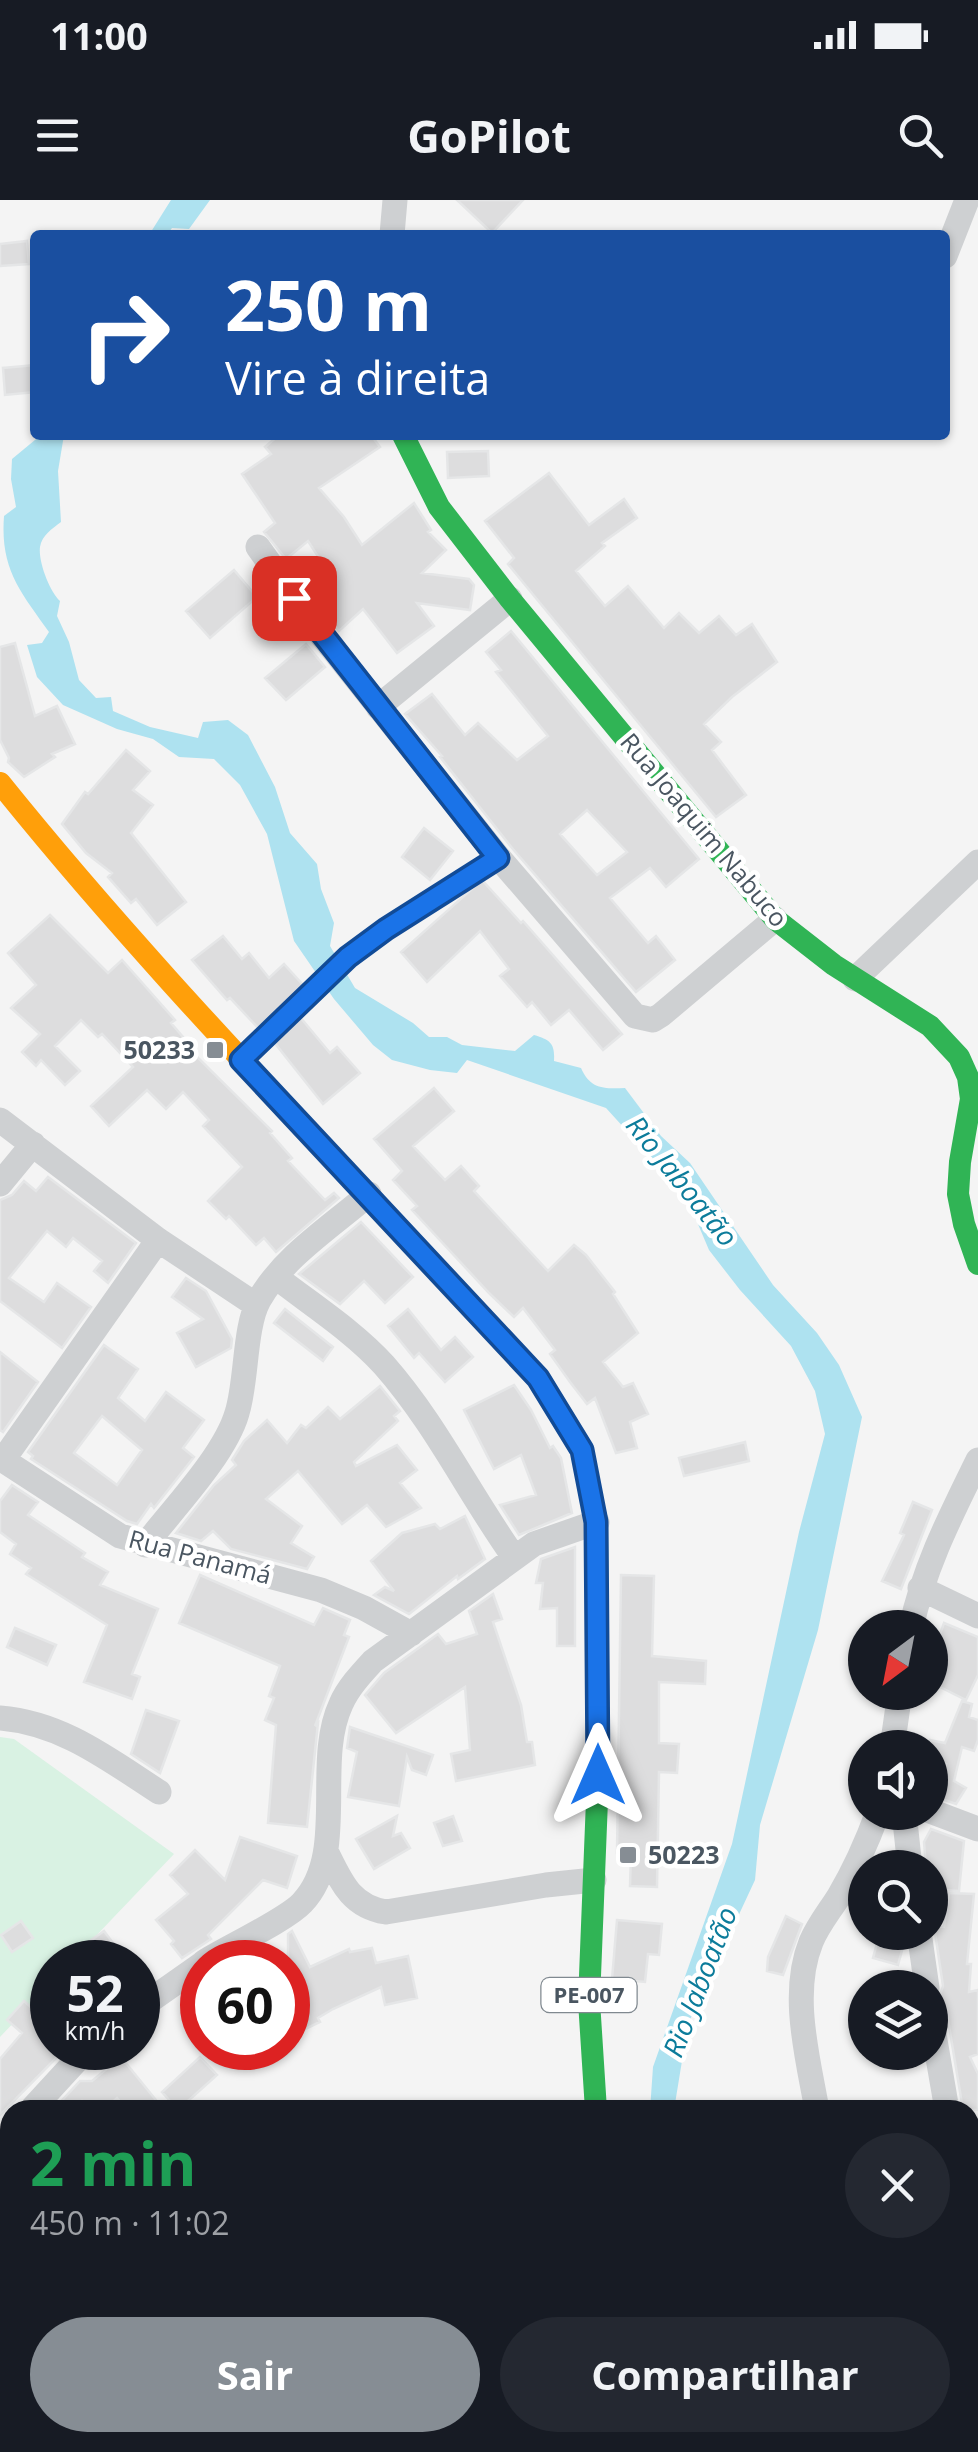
<!DOCTYPE html>
<html lang="pt">
<head>
<meta charset="utf-8">
<style>
  :root { --surface:#171b24; --page:#242831; --text:#f1f3f6; --muted:#9ea1a6; --accent:#868d94 }
  body { margin:0; font-family:"Open Sans",sans-serif; background:var(--page); color:var(--text); height:100vh; display:flex; flex-direction:column; font-size:38px; white-space:nowrap }
  * { box-sizing:border-box; margin:0 }
  p { font-size:32px; color:var(--muted) }
  .icon { flex:none; width:55px; height:55px; fill:none; stroke:currentColor; stroke-width:2; stroke-linecap:round; stroke-linejoin:round }
  .map { position:relative; flex:1; overflow:hidden }
  .panel { position:absolute; left:0px; top:1900px; width:980px; height:352px; display:flex; flex-direction:column; background:var(--surface); border-radius:30px 30px 0 0; box-shadow:0 2px 8px #0004 }
  .panel>* { flex:none }
  .guide { position:absolute; left:30px; top:30px; width:920px; height:210px; border-radius:10px; box-shadow:0 2px 8px #0004; background:#1a4fa0; color:#fff; overflow:hidden }
  .needle { width:65px; rotate:212deg }
  .fabs { position:absolute; left:848px; top:1410px; display:grid; gap:20px }
  .fabs a { display:grid; place-items:center; width:100px; height:100px; border-radius:50%; background:var(--surface); box-shadow:0 2px 8px #0004; font-size:50px }
  .speed { position:absolute; left:30px; top:1740px; display:flex; gap:20px; font-size:50px; font-weight:700; text-align:center }
  .speed>* { display:grid; place-content:center; width:130px; height:130px; border-radius:50%; background:var(--surface); box-shadow:0 2px 8px #0004; line-height:1 }
  .speed small { font-size:25px; font-weight:400 }
  .speed .limit { border:15px solid #d22; background:#fff; color:#111 }
  .pin { position:absolute; display:grid; place-items:center; width:85px; height:85px; color:#fff; margin:-42px; border-radius:20px; box-shadow:0 5px 15px #0006 }
  .me { position:absolute; width:110px; margin:-55px; rotate:0deg; stroke-linejoin:round; filter:drop-shadow(0 0 8px #0008) }
  .turn { display:flex; align-items:center; gap:35px; height:210px; padding:0 30px; font-size:45px }
  .turn .icon { width:130px; height:130px; stroke-width:2.5 }
  .turn b { display:block; font-size:70px; line-height:85px }
  .round { display:grid; place-items:center; flex:none; width:105px; height:105px; border-radius:52px; background:var(--page) }
  .overview { display:flex; align-items:center; justify-content:space-between; height:170px; padding:0 30px }
  h1 { font-size:60px; font-weight:700; line-height:75px; color:#1e9e55 }
  .cta { display:flex; gap:20px; margin-top:auto; padding:20px 30px }
  .cta a { flex:1; height:115px; border-radius:60px; background:var(--accent); color:#fff; font-size:40px; font-weight:700; line-height:115px; text-align:center }
  .cta a+a { background:var(--page); color:var(--text) }
  .status { display:flex; justify-content:space-between; align-items:center; height:70px; padding:0 50px; background:var(--surface); direction:ltr }
  .status svg { height:28px; fill:currentColor }
  header { display:flex; justify-content:space-between; align-items:center; height:130px; padding:0 30px; background:var(--surface); font-size:45px; font-weight:700 }
  .map>svg:first-child { display:block }
  .green { fill:#d9f2e3 }
  .water { fill:#aee2f0 }
  .building { fill:#ddddde; stroke:#e5e6e7; stroke-width:2.5; fill-rule:evenodd }
  .lines { fill:none; stroke-linecap:round; stroke-linejoin:round }
  .lane { stroke:#ced0d2; stroke-width:12 }
  .street { stroke:#ced0d2; stroke-width:25 }
  .fast { stroke:#30b455; stroke-width:22 }
  .slow { stroke:#ff9f0a; stroke-width:22 }
  .route-casing { stroke:#114b97; stroke-width:25 }
  .route { stroke:#1a73e8; stroke-width:18 }
  .poi-dot { fill:#868d94; stroke:#fff; stroke-width:4 }
  .labels { text-anchor:middle; stroke-width:9; stroke-linejoin:round; paint-order:stroke }
  .shield { fill:#fff; stroke:#808990; stroke-width:2.5 }
  .shield-label { font-size:22px; font-weight:bold; fill:#4a5661 }
  .street-label { font-size:25px; fill:#4a5661; stroke:#fff }
  .poi-label { font-size:25px; font-weight:bold; fill:#4a5661; stroke:#fff; text-anchor:end }
  .water-label { font-size:28px; font-style:italic; fill:#0c7c9b; stroke:#fff }
</style>
</head>
<body>
<div class="status"><b>11:00</b><svg viewBox="0 0 49 12"><path d="M0 12V9h3v3zM5 12V6h3v6zM10 12V3h3v9zM15 12V0h3v12zM26 1h20v11H26zM47 4h2v5h-2z"/></svg></div>
<header><svg class="icon" aria-label="menu" viewBox="0 0 24 24"><path d="M4 6h16M4 12h16M4 18h16"/></svg>GoPilot<svg class="icon" aria-label="search" viewBox="0 0 24 24"><circle cx="10" cy="10" r="6"/><path d="M15 15l6 6"/></svg></header>
<div class="map">
<svg width="978" height="2252" viewBox="0 0 978 2252">
  <rect width="100%" height="100%" fill="#f4f4f4"/>
  <!-- green -->
  <path class="green" d="M0,1537L14,1539L174,1654L71,1762H52V1782L0,1837Z"/>
  <!-- water -->
  <path class="water" d="M171,0H210L189,29L172,28L167,35H149Z
    M41,235H64L58,271L61,322C52,329 42,335 40,347C38,362 50,392 60,401L57,416L69,442L79,480L96,498L111,497L113,511L150,527L198,538L203,522L228,520L248,535L275,587L290,633L317,664L321,689L334,723L330,746L355,788L413,823L429,837H447L462,845L515,851L534,835C551,840 555,844 554,861L581,868C590,889 604,889 625,888L661,936L690,963L773,1085L817,1133L839,1165L862,1217L818,1430L760,1625L755,1680L688,1824L674,1910H650L653,1867L732,1644L799,1332L825,1234L815,1191L791,1146L740,1090L709,1050L686,996L606,908L467,860L457,873L430,870L392,860L373,845L334,799L294,741L267,634L240,585L214,559L179,557L153,539L117,529L63,505L37,477L27,445L42,443L49,432C20,391 0,369 4,316L16,307L11,279L12,259Z
    M723,2243H771L787,2252H740Z"/>
  <!-- building -->
  <path class="building" d="M457,0H523L492,33Z
    M27,41L29,64L0,66V44Z
    M35,165V192L5,195L3,168Z
    M279,235H371L380,247L319,288L344,317L362,345L414,303L431,330L428,332L446,350L422,373L469,379L474,385L470,410L417,403L434,426L397,453L363,409L339,431L328,418L332,414L311,391L330,375L308,341L286,359L264,332L275,323L242,274L271,254L265,247Z
    M488,251L489,276L448,278L447,252Z
    M549,273L589,325L624,299L637,318L602,343L605,346L576,371L605,406L628,386L664,428L679,413L699,433L719,416L736,435L752,424L777,462L732,497L704,524L721,542L712,550L746,595L716,617L526,386L508,364L514,358L485,321Z
    M234,370L257,397L210,438L186,411Z
    M511,431L699,659L666,687L650,668L610,698L648,743L656,736L675,760L636,792L512,648L440,557L442,556L405,514L432,494L465,535L478,523L517,560L548,536L496,472L501,470L486,452ZM587,610L627,652L597,675L560,634Z
    M15,443L35,516L57,506L75,544L52,554L55,557L24,577L8,562L9,558L0,540V447Z
    M306,444L325,467L286,500L265,478Z
    M126,550L150,571L133,590L153,605L131,633L186,702L157,725L136,699L131,703L108,677L112,673L86,653L62,624L85,592L88,594Z
    M424,628L453,651L430,680L402,657Z
    M482,680L521,723L523,721L622,834L603,850L569,810L551,825L532,802L527,807L500,776L509,769L480,731L427,782L401,752Z
    M50,715L108,773L122,760L175,820L171,823L189,844L186,846L272,931L270,933L292,958L288,961L325,1000L334,993L339,998L276,1052L264,1038L256,1045L229,1016L226,1019L208,1001L242,967L203,926L209,920L183,892L166,909L147,890L109,926L91,906L133,867L102,834L98,837L81,820L55,846L80,871L65,885L41,860L36,866L22,852L40,834L11,808L36,785L8,753Z
    M223,736L242,759L249,753L269,778L284,764L304,786L259,829L230,798L227,800L192,760Z
    M300,817L330,853L337,847L360,873L323,904L274,842Z
    M434,888L454,911L413,946L445,980L461,966L479,986L474,991L548,1071L574,1045L586,1055L615,1092L613,1094L638,1133L603,1162L623,1187L633,1183L648,1214L630,1222L637,1248L616,1253L595,1198L587,1204L570,1182L550,1154L555,1150L523,1108L514,1117L489,1093L412,1010L417,1006L393,980L402,971L374,939Z
    M48,977L136,1043L108,1083L94,1071L102,1061L73,1038L66,1047L47,1031L9,1078L44,1102L57,1083L91,1107L62,1148L0,1101V1000L12,995L24,981L36,991Z
    M361,1022L413,1077L385,1103L364,1081L340,1104L299,1074Z
    M186,1078L206,1091L232,1139L231,1148L196,1167L177,1133L203,1119L172,1097Z
    M285,1109L333,1147L323,1161L274,1123Z
    M408,1109L441,1150L455,1137L473,1157L445,1182L419,1153L414,1158L388,1126Z
    M104,1145L138,1169L118,1198L145,1221L166,1192L204,1220L183,1248L194,1257L154,1308L151,1304L137,1324L127,1321L31,1259L33,1256L28,1252ZM102,1216L142,1250L117,1285L74,1253Z
    M0,1152L38,1182L3,1232L0,1230Z
    M514,1185L531,1210L550,1248L553,1246L561,1258L572,1313L519,1335L500,1305L536,1295L521,1255L494,1269L464,1210Z
    M380,1186L400,1211L394,1216L398,1221L354,1262L356,1266L397,1245L417,1270L400,1283L421,1308L386,1327L367,1305L342,1324L298,1271L266,1299L302,1326L291,1343L314,1357L307,1369L231,1349L213,1331L201,1341L176,1333L214,1285L236,1265L232,1260L244,1241L267,1220L287,1243L301,1225L306,1228L328,1207L340,1219Z
    M745,1242L749,1261L684,1276L679,1258Z
    M12,1285L38,1302L28,1315L85,1353L82,1357L108,1372L100,1385L158,1409L132,1474L140,1477L132,1499L84,1482L107,1425L26,1374L31,1368L10,1354L16,1344L0,1332V1301Z
    M913,1302L932,1310L901,1389L882,1381L904,1335L900,1333Z
    M465,1316L485,1359L458,1379L457,1376L409,1414L374,1395L385,1387L394,1391L371,1361L402,1333L435,1324L440,1329Z
    M575,1347V1446H557V1408L540,1409L543,1383H536L541,1359Z
    M200,1375L314,1425L323,1408L350,1420L344,1435L349,1437L315,1526L318,1523L307,1627L268,1623L276,1525L265,1520L274,1498L269,1496L280,1466L179,1423Z
    M621,1375L654,1376L652,1456L706,1461L705,1484L659,1482V1543L679,1544L677,1573L659,1572L657,1687L630,1686L631,1654L617,1653Z
    M493,1394L502,1419L493,1422L521,1505L527,1542H532L535,1565L456,1581L451,1554L470,1550L465,1487L396,1533L365,1495L384,1473L438,1434L446,1444L477,1434L469,1411Z
    M944,1423L978,1437V1475L966,1500L930,1482L940,1457L933,1454Z
    M15,1428L56,1445L47,1465L7,1447Z
    M962,1501L972,1504L969,1517L978,1520V1540L974,1551L962,1547L954,1581L966,1588L956,1604L930,1595L946,1564L930,1560V1540L945,1543Z
    M146,1510L179,1521L160,1573L131,1554Z
    M350,1527L433,1555L426,1575L412,1570L407,1557L399,1606L348,1597L357,1552L347,1548Z
    M397,1616L393,1636L401,1633L410,1648L374,1669L356,1639Z
    M453,1616L462,1641L443,1646L434,1623Z
    M931,1629L964,1641L959,1691L930,1689V1668H926L924,1642Z
    M240,1637L297,1656L287,1688L263,1680L208,1735L211,1739L182,1758L171,1744L174,1741L156,1720L188,1694L170,1675L195,1650L225,1680Z
    M949,1693L974,1694L967,1764H971L969,1792L978,1790V1854L970,1857L978,1874V1910H963L946,1808L939,1798L943,1786L934,1726L944,1727Z
    M786,1716L802,1724L783,1775L767,1771L768,1757Z
    M617,1720L662,1724L659,1755L648,1754L645,1782L612,1779Z
    M21,1721L33,1738L12,1752L1,1735Z
    M104,1731L127,1762H95L83,1746Z
    M292,1731L310,1767L349,1749L350,1752L372,1748L376,1763L408,1756L417,1798L385,1805L381,1787L333,1809L318,1818L320,1822L299,1832L288,1810V1734Z
    M879,1736L904,1743L898,1765L873,1758Z
    M24,1801L52,1826V1848H66L0,1915V1859L22,1833L7,1820Z
    M121,1857L164,1910H127L117,1898L104,1910H91L82,1901L73,1910H53L80,1881H92Z
    M200,1857L217,1875L178,1910L162,1892Z"/>
  <g class="lines">
    <!-- lane -->
    <path class="lane" d="M242,859L348,757L386,729L499,658"/>
    <!-- street -->
    <path class="street" d="M392,35L395,0
      M945,56L967,0
      M258,347L312,423L499,658L635,816L653,820L661,815L775,719
      M378,507L510,399
      M855,779L978,662
      M0,920L158,1040L256,1105
      M0,984L33,944
      M276,1077C312,1105 353,1131 384,1165C436,1224 469,1294 514,1357
      M0,1258L120,1336L321,1390L364,1408L411,1434
      M3,1260L158,1040
      M145,1345C173,1309 225,1255 237,1213C247,1182 244,1127 259,1100C283,1057 332,1026 369,994
      M920,1388L978,1416
      M911,1428C924,1367 951,1315 978,1260
      M0,1518C62,1523 108,1559 159,1592
      M892,1548L900,1492
      M930,1611L978,1629
      M904,1612L910,1668
      M326,1651C341,1681 350,1706 386,1712L546,1685L594,1680
      M919,1732L927,1788
      M204,1762C228,1747 286,1720 302,1703C349,1654 313,1564 341,1504C348,1488 361,1474 373,1461L534,1344L597,1322
      M138,1809L202,1764
      M930,1811L947,1910
      M31,1910L88,1848
      M817,1910C808,1858 790,1794 811,1742C818,1725 829,1712 839,1696C855,1669 867,1642 878,1612
      M0,1946L10,1934
      M970,2050L978,2042"/>
    <!-- fast -->
    <path class="fast" d="M403,235L439,307L510,399L775,719L834,765L930,826L959,857L968,877L971,899L960,962L958,994L964,1024L978,1064
      M405,1035L538,1178L582,1250L597,1322L598,1575L589,1801L596,1910
      M672,2242L677,2252"/>
    <!-- slow -->
    <path class="slow" d="M0,583C127,741 267,887 405,1035"/>
  </g>
  <g class="lines">
    <!-- route casing -->
    <g class="route-casing">
      <path id="route" d="M294,398L498,658L386,729L348,757L241,860L538,1178L582,1250L596,1322L598,1575"/>
    </g>
    <!-- route -->
    <use href="#route" class="route"/>
  </g>
  <!-- markers -->
  <g class="poi-dot">
    <rect x="205" y="840" width="20" height="20" rx="5"/>
    <rect x="618" y="1645" width="20" height="20" rx="5"/>
  </g>
  <g class="labels">
    <!-- shield labels -->
    <rect class="shield" x="541.5" y="1778" width="95" height="34" rx="8"/>
    <g class="shield-label">
      <text x="589" y="1803">PE-007</text>
    </g>
    <!-- street labels -->
    <g class="street-label">
      <text transform="translate(704 630) rotate(50)" y="9">Rua Joaquim Nabuco</text>
      <text transform="translate(200 1357) rotate(15)" y="9">Rua Panamá</text>
    </g>
    <!-- poi labels -->
    <g class="poi-label">
      <text x="195" y="859">50233</text>
      <text x="648" y="1664" text-anchor="start">50223</text>
    </g>
    <!-- water labels -->
    <g class="water-label">
      <text transform="translate(682 981) rotate(51)" y="10">Rio Jaboatão</text>
      <text transform="translate(700 1782) rotate(-69)" y="10">Rio Jaboatão</text>
    </g>
  </g>
</svg>
<div class="fabs">
<a><svg class="needle" viewBox="-14 -14 28 28"><path d="M0-13l5 13h-10z" fill="#e53935"/><path d="M0 13l5-13h-10z" fill="#9ea1a6"/></svg></a>
<a><svg class="icon" aria-label="sound" viewBox="0 0 24 24"><path d="M4 9h4l5-4v14l-5-4H4zM17 9q2 3 0 6"/></svg></a>
<a><svg class="icon" aria-label="search" viewBox="0 0 24 24"><circle cx="10" cy="10" r="6"/><path d="M15 15l6 6"/></svg></a>
<a><svg class="icon" aria-label="layers" viewBox="0 0 24 24"><path d="M12 4l9 5-9 5-9-5zM3 14l9 5 9-5"/></svg></a>
</div>
<div class="speed"><div>52<small>km/h</small></div><div class="limit">60</div></div>
<div class="pin" style="left:294px;top:398px;background:#d93025"><svg class="icon" aria-label="arrive" viewBox="0 0 24 24"><path d="M6 21V4h12l-3 4 3 4H6"/></svg></div>
<svg class="me" style="left:598px;top:1575px" viewBox="-20 -20 40 40"><path d="M0-17L14 15 0 8-14 15z" fill="#1a73e8" stroke="#fff" stroke-width="4"/></svg>
<div class="guide">
<div class="turn"><svg class="icon" aria-label="right" viewBox="0 0 24 24"><path d="M7 20v-9h11M14 6l5 5-5 5"/></svg><div><b>250 m</b>Vire à direita</div></div>
</div>
<section class="panel">
<div class="overview"><div><h1>2 min</h1><p>450 m · 11:02</p></div><a class="round"><svg class="icon" aria-label="close" viewBox="0 0 24 24"><path d="M6 6l12 12M18 6L6 18"/></svg></a></div>
<div class="cta"><a>Sair</a><a>Compartilhar</a></div>
</section>
</div>
</body>
</html>
